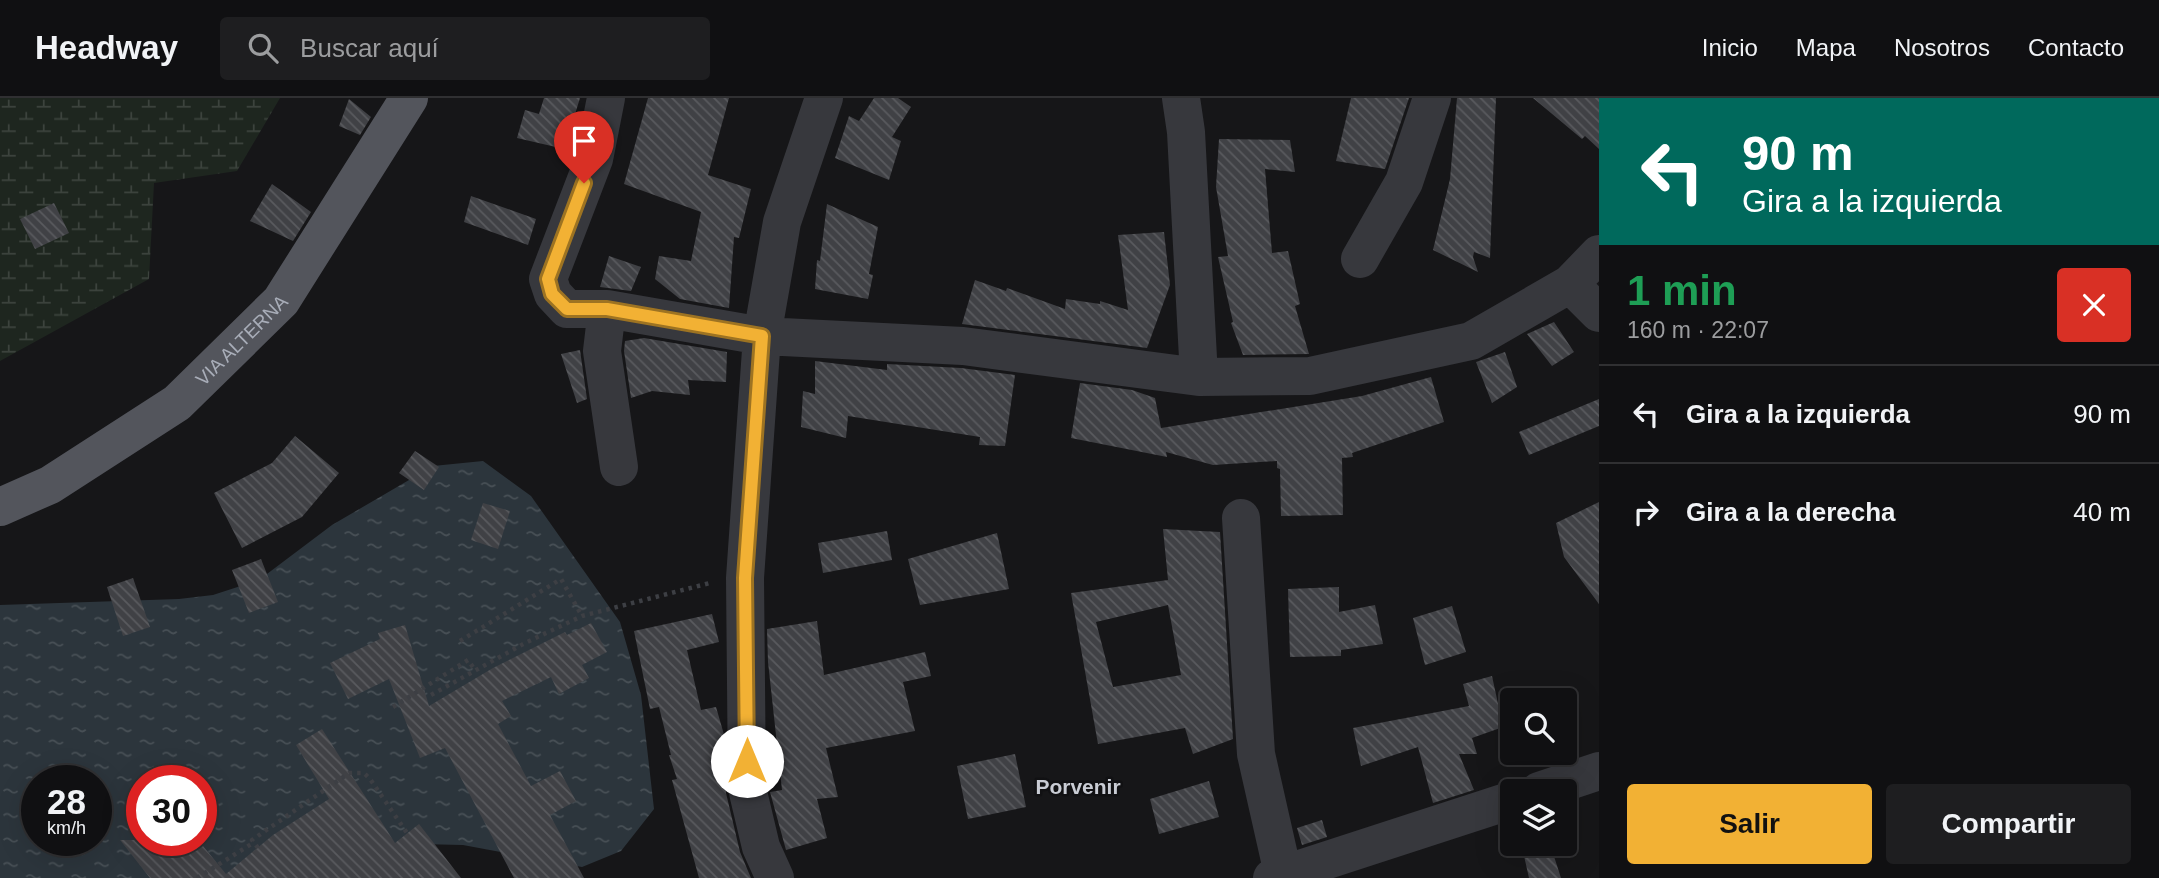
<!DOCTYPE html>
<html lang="es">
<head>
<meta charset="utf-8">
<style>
  :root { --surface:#101012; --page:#1e1e20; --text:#f1f3f6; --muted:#9c9d9f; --line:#303032; --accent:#f2b134 }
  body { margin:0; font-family:Helvetica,sans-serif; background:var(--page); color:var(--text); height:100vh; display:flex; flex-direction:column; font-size:26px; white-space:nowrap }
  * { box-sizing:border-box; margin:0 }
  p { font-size:23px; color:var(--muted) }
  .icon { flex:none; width:38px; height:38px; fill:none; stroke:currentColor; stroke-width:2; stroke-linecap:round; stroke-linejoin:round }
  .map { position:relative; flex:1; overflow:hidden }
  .side { display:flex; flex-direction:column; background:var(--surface); width:560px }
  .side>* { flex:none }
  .top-card { background:#00695c; color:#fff; overflow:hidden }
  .controls { position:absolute; left:1500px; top:590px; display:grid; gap:14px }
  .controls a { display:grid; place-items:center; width:77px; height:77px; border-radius:7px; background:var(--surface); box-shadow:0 7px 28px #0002,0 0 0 2px var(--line); font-size:35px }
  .speed { position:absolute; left:21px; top:667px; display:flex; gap:14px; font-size:35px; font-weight:700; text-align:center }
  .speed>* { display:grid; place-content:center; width:91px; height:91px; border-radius:50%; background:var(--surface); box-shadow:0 7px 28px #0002,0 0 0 2px var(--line); line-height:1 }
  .speed small { font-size:18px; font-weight:400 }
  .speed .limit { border:10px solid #d22; background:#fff; color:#111 }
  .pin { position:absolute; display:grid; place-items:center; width:60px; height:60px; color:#fff; margin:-72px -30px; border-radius:50% 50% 50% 0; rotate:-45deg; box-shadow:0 0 7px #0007 }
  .pin .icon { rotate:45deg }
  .me { position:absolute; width:77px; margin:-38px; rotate:0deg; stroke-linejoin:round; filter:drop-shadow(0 0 5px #0008) }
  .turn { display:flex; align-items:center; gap:24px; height:147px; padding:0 28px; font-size:32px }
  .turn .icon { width:91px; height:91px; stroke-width:2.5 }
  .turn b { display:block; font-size:49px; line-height:60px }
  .round { display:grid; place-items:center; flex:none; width:74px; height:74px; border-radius:7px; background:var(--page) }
  .headline { display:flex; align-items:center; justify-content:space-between; height:119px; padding:0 28px }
  h1 { font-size:42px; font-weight:700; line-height:52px; color:#1e9e55 }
  .action { display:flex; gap:14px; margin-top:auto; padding:14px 28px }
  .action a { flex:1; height:80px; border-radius:7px; background:var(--accent); color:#111; font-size:28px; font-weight:700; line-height:80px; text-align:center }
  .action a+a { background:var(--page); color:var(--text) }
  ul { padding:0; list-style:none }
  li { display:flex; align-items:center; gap:21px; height:98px; padding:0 28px; border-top:2px solid var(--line) }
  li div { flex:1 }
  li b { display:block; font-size:26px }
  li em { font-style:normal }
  header { display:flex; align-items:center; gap:42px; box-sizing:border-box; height:98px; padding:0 35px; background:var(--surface); border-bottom:2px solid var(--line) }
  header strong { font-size:33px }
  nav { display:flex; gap:38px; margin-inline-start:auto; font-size:24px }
  .search { width:490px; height:63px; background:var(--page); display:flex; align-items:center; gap:18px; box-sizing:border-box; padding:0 24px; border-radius:7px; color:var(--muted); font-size:26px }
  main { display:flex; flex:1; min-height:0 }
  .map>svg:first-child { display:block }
  .wetland { fill:url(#wetland-marsh) }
  .water { fill:url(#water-ripples); fill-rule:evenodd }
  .building { fill:url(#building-back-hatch); fill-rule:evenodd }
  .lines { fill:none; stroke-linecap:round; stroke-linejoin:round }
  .path { stroke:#3d3f44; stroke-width:4.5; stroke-dasharray:3.5 5; stroke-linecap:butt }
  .minor { stroke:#37383d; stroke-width:38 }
  .major { stroke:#53555c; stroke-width:38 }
  .route-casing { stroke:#9d7322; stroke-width:18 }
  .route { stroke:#f2b134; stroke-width:12 }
  .labels { text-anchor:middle; stroke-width:5; stroke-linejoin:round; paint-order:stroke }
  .street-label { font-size:19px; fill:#a8adb8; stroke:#111113 }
  .neighbourhood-label { font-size:21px; font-weight:bold; fill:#c9ccd4; stroke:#111113 }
</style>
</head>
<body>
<header>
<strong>Headway</strong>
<div class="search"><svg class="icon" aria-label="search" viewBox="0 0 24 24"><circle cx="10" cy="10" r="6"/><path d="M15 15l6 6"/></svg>Buscar aquí</div>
<nav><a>Inicio</a><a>Mapa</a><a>Nosotros</a><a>Contacto</a></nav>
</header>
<main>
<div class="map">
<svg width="1599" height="780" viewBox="0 0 1599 780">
  <defs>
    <pattern id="wetland-marsh" width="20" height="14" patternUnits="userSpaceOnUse" patternTransform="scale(1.75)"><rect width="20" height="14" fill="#1e261f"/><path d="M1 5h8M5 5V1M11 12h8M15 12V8" fill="none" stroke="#3c433d"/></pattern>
    <pattern id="water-ripples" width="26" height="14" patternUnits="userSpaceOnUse" patternTransform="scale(1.75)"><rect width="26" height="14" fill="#2c353c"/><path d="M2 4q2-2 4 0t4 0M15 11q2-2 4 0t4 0" fill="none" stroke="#485056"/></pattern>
    <pattern id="building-back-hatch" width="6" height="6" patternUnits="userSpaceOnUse" patternTransform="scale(1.75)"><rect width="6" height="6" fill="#404145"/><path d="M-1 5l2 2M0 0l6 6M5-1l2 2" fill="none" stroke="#595a5e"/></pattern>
  </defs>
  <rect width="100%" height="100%" fill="#161618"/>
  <!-- wetland -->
  <path class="wetland" d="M0,0H280L237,73L154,85L149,181L0,263Z"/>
  <!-- water -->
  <path class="water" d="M483,363L531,398L620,524L641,597L654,711L621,753L582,769L463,747L420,746L366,780H0V507L179,501L213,497L259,482L332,427L433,368ZM37,682H96V742H37ZM142,682H201V742H142Z"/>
  <!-- building -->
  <path class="building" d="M544,0H580L572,26L578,28L573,53L517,40L525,12L539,16Z
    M648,0H729L708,77L751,91L739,140L734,139L729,210L680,201L655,181L659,158L691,163L701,114L624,86Z
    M874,0H898L911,9L892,39L901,43L889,82L835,60L849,18L859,23Z
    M1351,0H1409L1385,71L1336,63Z
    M1457,0H1496L1490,160L1474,154L1473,159L1478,174L1433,152L1450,81Z
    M1533,0H1599V51L1585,38L1582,41Z
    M349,1L371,19L360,37L339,28Z
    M1219,41L1290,42L1295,74L1265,71L1272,155L1288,153L1300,206L1295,208L1309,256L1243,257L1231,225L1233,224L1218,159L1228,158L1216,89Z
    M272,86L311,114L293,143L250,123Z
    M471,98L536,121L528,147L464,124Z
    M54,105L69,135L35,151L20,121Z
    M827,106L878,129L869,176L873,177L868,201L815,191L817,162L820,163Z
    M1164,134L1170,187L1147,250L962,226L975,182L1006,193L1007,190L1065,211L1066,201L1100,206V203L1128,212L1118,137Z
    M609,158L641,169L631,193L600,189Z
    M1554,224L1574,254L1552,268L1527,236Z
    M644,240L727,254L726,284L688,282L690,297L652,293L631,300L624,253L625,243Z
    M580,252L587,301L577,305L561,256Z
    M1505,254L1517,289L1492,305L1476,264Z
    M815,263L887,272V266L961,270L1015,277L1005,348L979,347L980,339L848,318L846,340L801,329L803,293L815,296Z
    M1431,279L1444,324L1352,355L1353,359L1342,360L1343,417L1281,418L1280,371L1277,370V363L1213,367L1166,354L1167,359L1071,340L1080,285L1132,292L1155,300L1161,330L1362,298Z
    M1599,301V328L1529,357L1519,334Z
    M295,338L339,375L302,419L242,450L214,395L272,365Z
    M415,353L439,369L424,392L399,375Z
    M1599,404V506L1564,459L1556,425Z
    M483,405L510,413L498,451L471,442Z
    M1163,431L1220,434L1233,641L1193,656L1185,630L1098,646L1071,495L1168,482ZM1168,507L1181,577L1113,589L1096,524Z
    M887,433L892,462L823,475L818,445Z
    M997,435L1009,491L920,507L908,461Z
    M261,461L278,504L249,515L232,472Z
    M133,480L150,529L123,538L107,489Z
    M1339,489V514L1375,507L1383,546L1341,552V558L1290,559L1288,491Z
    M1452,508L1466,554L1425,567L1413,520Z
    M712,516L719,544L687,552L701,612L716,609L725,640L726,695L740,754L751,780H699L672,682L677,681L669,657H671L659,609L650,611L634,533Z
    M817,523L824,577L925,554L931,578L903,584L915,633L826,650L838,699L817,701L827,740L786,752L770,694L782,692L768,564L767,531Z
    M591,525L607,554L582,567L589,580L559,596L551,579L502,603L511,618L498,626L531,688L560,673L576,703L550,717L584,780H514L445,650L420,660L389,581L348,601L330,565L380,541L378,535L405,527L429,608L493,570L565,534L567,537Z
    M1492,578L1503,629L1472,640L1477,656H1459L1474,692L1433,705L1418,649L1361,668L1353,630L1469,608L1463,586Z
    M322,631L395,745L419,726L461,780H150L120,742H186L195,753L203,748L226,776L273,737L329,701L296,647Z
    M1015,656L1026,709L968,721L957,668Z
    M1209,683L1219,719L1159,736L1150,701Z
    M1322,722L1327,739L1302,747L1297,730Z
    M1536,746H1550L1561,780H1529L1522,749Z"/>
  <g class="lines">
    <!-- path -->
    <path class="path" d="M460,543L561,481L582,518
      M431,597L525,545L582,518L710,485
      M393,609L468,562L475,572
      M258,750L252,742L349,675H364L370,681L407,735
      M197,780L253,745"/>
    <!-- minor -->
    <path class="minor" d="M606,0L594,61L548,181L553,196L567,211H607L762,238L963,248L1199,279L1310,278L1471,243L1570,186L1599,156
      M1181,0L1186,34L1199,279
      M1360,161L1404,84L1432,0
      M1570,186L1599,215
      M607,211L602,253L619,369
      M1241,420L1256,656L1284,780
      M1539,693L1599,673
      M775,780L761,749L747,690L745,480L762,238L782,124L824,0
      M1272,780L1512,702"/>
    <!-- major -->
    <path class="major" id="s1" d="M0,409L50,387L177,305L281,203L409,0"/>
  </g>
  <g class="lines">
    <!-- route casing -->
    <g class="route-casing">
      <path id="route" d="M584,85L548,181L552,196L567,211H607L762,238L745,480L747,663"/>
    </g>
    <!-- route -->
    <use href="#route" class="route"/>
  </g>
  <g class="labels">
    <!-- street labels -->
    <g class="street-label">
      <text dy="7" stroke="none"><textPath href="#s1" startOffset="296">VIA ALTERNA</textPath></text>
    </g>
    <!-- neighbourhood labels -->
    <g class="neighbourhood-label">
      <text x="1078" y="696">Porvenir</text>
    </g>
  </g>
</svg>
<div class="controls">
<a><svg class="icon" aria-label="search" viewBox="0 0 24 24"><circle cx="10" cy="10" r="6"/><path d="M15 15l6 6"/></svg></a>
<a><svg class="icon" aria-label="layers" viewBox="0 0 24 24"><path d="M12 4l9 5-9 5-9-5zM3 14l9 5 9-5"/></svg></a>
</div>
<div class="speed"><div>28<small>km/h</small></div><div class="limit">30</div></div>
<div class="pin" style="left:584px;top:85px;background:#d93025"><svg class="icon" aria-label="arrive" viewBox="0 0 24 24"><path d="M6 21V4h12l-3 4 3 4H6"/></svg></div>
<svg class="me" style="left:747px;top:663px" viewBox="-20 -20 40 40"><circle r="19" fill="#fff"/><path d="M0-13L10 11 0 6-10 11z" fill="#f2b134"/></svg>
</div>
<section class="side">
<div class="top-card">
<div class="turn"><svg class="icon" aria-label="left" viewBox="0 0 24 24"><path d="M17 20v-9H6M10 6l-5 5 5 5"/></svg><div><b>90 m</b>Gira a la izquierda</div></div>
</div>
<div class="headline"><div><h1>1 min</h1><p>160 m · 22:07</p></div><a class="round" style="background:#d93025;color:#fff"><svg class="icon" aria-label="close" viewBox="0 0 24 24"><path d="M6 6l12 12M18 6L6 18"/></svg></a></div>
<ul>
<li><svg class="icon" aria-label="left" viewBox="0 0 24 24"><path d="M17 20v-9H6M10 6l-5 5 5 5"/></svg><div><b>Gira a la izquierda</b></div><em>90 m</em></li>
<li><svg class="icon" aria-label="right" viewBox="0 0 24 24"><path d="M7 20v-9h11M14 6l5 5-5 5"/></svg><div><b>Gira a la derecha</b></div><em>40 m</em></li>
</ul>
<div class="action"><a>Salir</a><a>Compartir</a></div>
</section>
</main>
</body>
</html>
